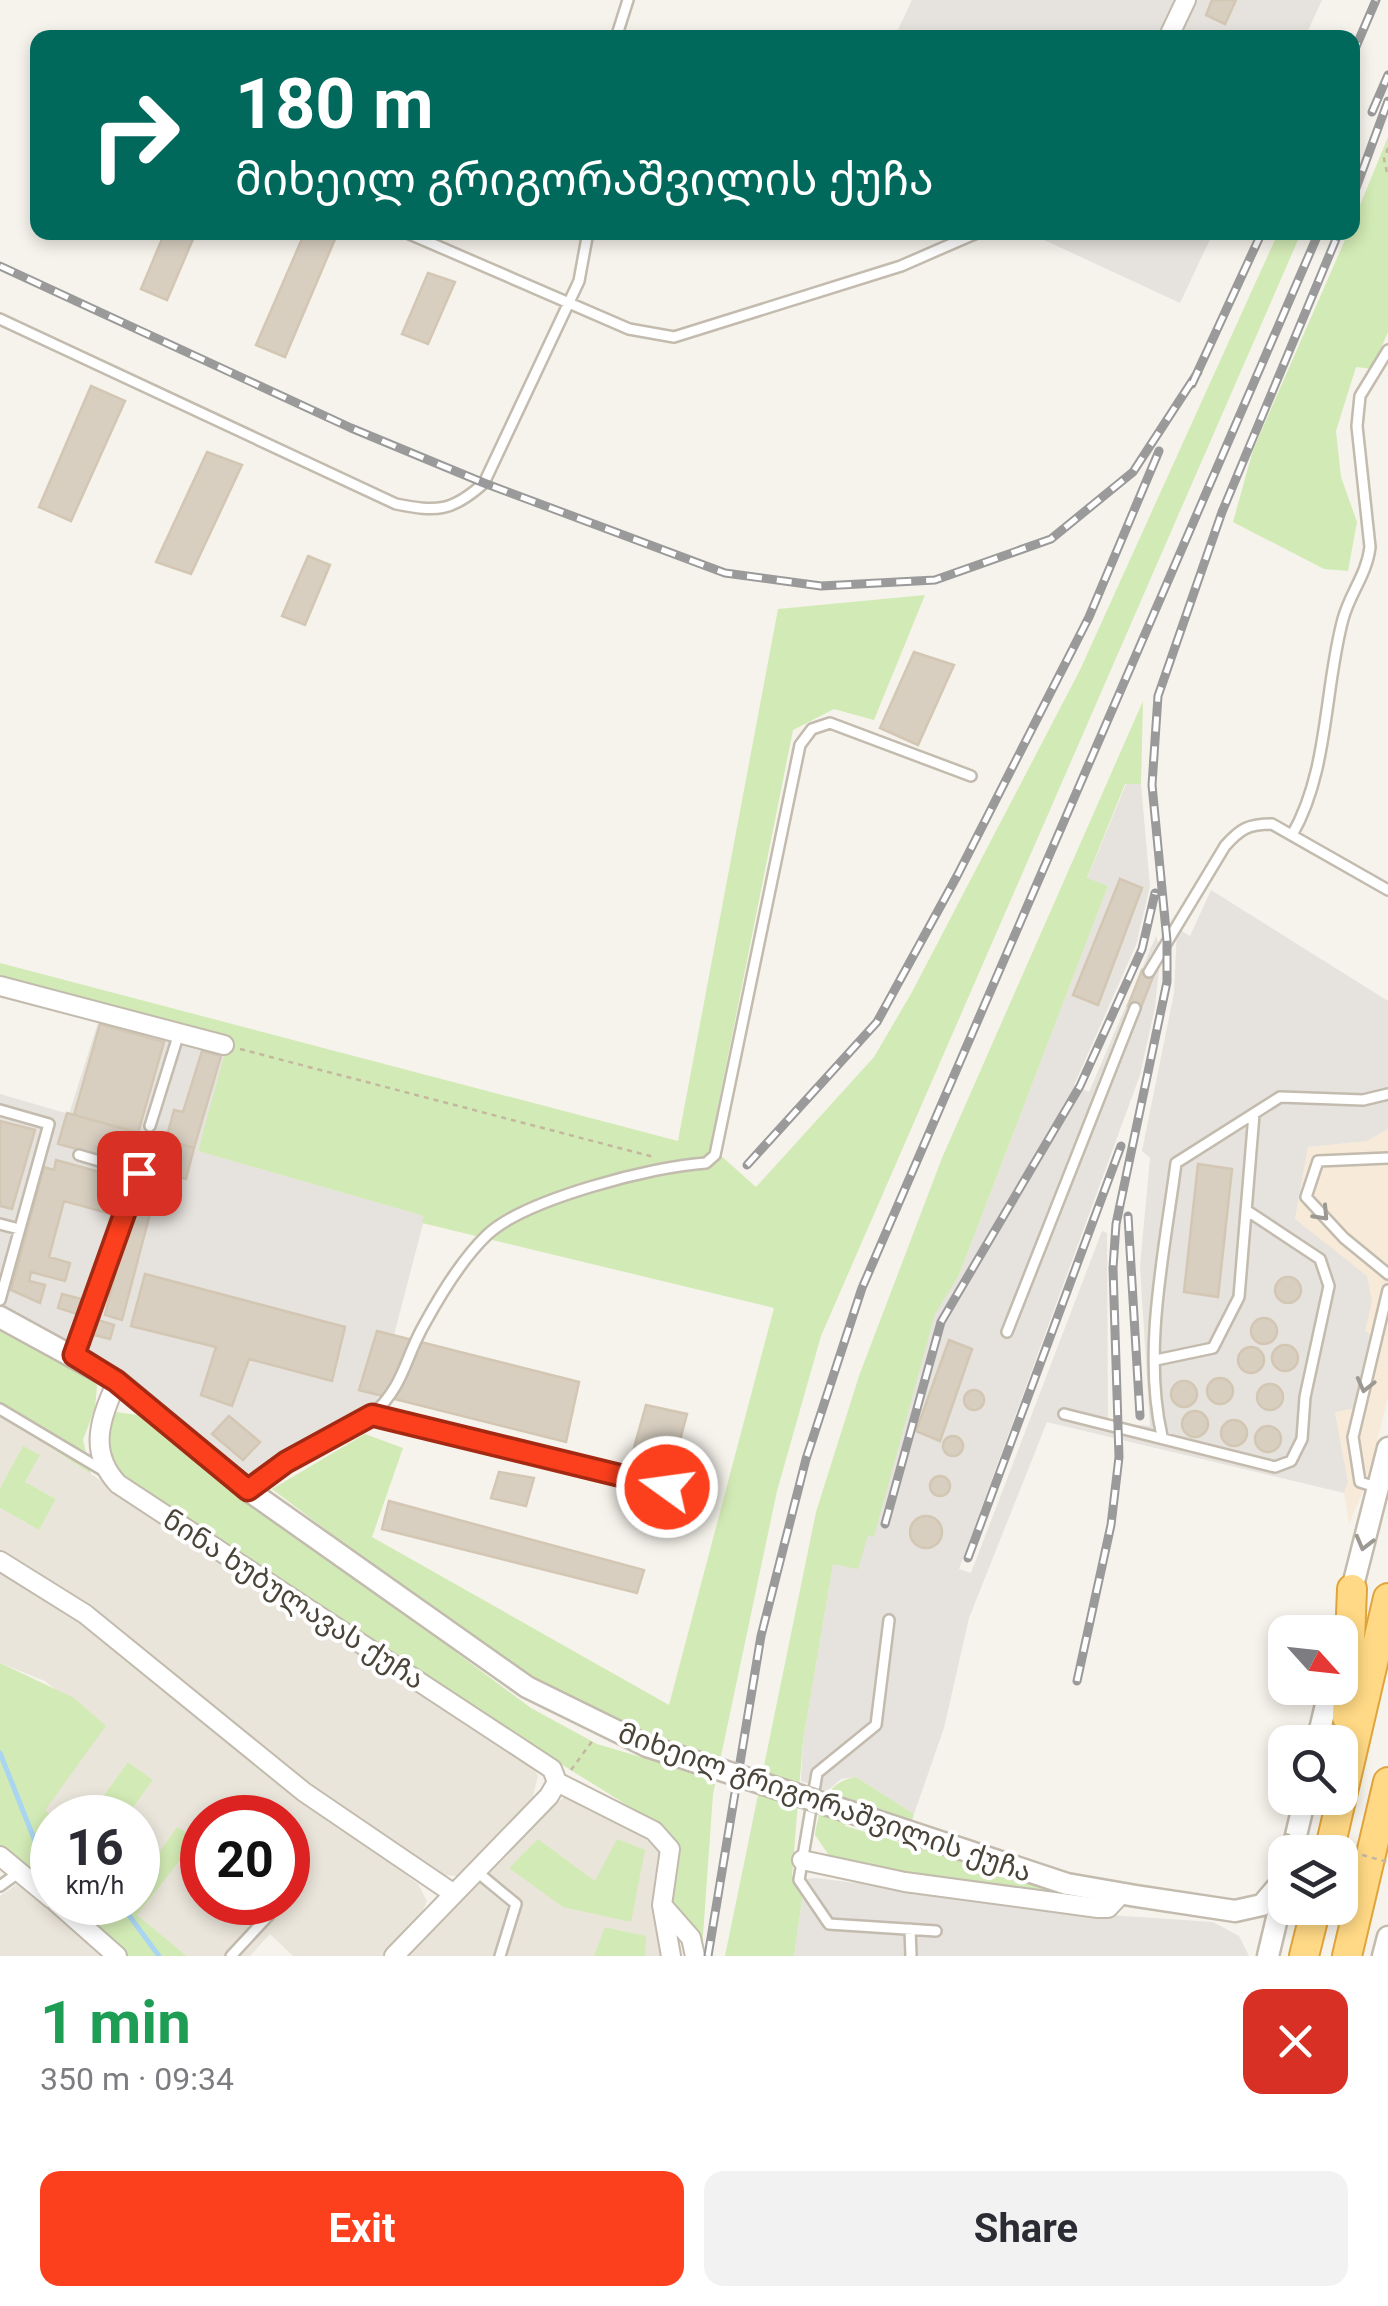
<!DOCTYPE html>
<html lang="en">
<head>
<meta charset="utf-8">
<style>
  :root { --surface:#fff; --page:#f2f2f3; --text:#2b2b33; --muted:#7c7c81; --accent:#fc3f1d }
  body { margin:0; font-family:Roboto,"Noto Sans Georgian",sans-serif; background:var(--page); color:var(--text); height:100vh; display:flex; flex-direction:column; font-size:38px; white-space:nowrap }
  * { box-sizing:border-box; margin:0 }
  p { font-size:32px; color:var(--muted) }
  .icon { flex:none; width:55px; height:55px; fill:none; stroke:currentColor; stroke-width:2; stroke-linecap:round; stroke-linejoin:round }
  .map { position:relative; height:1956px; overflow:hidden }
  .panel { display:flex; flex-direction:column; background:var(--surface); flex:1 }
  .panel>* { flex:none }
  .hud { position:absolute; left:30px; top:30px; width:1330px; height:210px; border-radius:20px; box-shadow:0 5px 15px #0003; background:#00695c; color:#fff; overflow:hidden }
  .needle { width:65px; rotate:117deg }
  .tools { position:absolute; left:1268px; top:1615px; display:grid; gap:20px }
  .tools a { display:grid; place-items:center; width:90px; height:90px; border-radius:20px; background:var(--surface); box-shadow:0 5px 15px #0003; font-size:50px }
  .speed { position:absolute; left:30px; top:1795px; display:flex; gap:20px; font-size:50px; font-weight:700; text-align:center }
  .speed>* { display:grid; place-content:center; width:130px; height:130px; border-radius:50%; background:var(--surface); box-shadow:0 5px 15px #0003; line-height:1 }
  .speed small { font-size:25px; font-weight:400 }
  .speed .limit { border:15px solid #d22; background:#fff; color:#111 }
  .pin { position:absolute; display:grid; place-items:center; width:85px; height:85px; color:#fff; margin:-42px; border-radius:20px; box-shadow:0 5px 15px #0006 }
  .me { position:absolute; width:110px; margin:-55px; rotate:284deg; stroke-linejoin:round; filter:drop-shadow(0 0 8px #0008) }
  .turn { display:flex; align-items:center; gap:35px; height:210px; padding:0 40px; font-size:45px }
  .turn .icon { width:130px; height:130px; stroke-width:2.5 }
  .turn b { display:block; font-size:70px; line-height:85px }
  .round { display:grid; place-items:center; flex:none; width:105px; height:105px; border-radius:20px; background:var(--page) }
  .summary { display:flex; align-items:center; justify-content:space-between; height:170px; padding:0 40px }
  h1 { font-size:60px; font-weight:700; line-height:75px; color:#1e9e55 }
  .cta { display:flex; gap:20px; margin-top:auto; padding:20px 40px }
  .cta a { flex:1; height:115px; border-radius:20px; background:var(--accent); color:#fff; font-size:40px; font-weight:700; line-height:115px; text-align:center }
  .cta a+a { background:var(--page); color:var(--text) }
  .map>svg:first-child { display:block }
  .residential { fill:#eae5da; fill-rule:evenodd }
  .commercial { fill:#f7ead8 }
  .industrial { fill:#e6e2dd }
  .green { fill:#d2eab5 }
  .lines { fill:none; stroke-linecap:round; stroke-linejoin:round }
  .stream { stroke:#a9d4f2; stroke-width:5 }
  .building { fill:#d8cfc1; stroke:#d3c7b4; stroke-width:2.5 }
  .service-casing { stroke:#c2bbae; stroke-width:14 }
  .minor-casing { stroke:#c2bbae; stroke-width:22 }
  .tertiary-casing { stroke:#c2bbae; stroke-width:25 }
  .trunk-casing { stroke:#e0a43c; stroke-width:32 }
  .path { stroke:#c4b79f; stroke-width:2.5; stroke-dasharray:5 5; stroke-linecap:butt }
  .service { stroke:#fff; stroke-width:9 }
  .minor { stroke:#fff; stroke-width:18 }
  .tertiary { stroke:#fff; stroke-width:20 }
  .trunk { stroke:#ffd985; stroke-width:28 }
  .rail-casing { stroke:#9a9a9a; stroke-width:9 }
  .rail { stroke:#fff; stroke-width:5; stroke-dasharray:15; stroke-linecap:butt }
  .tertiary-bridge-casing { stroke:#c2bbae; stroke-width:25; stroke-linecap:butt }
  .path-bridge { stroke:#c4b79f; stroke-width:2.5; stroke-dasharray:5 5; stroke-linecap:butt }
  .tertiary-bridge { stroke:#fff; stroke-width:20 }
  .oneway { stroke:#9c9892 }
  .route-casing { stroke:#a42913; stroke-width:25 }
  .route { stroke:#fc3f1d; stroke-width:18 }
  .labels { text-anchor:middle; stroke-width:8; stroke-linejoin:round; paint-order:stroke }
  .street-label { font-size:28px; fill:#4b4439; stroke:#fff }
</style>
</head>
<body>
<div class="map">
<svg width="1388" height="1956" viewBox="0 0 1388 1956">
  <rect width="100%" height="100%" fill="#f6f3ec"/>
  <!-- residential -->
  <path class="residential" d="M0,1414L531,1764L538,1776L533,1796L473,1865L457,1876L439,1875L416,1863L276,1761L92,1610L0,1550V1508L39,1530L56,1499L25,1482L39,1456L23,1447L0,1488Z
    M0,1569L78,1617L195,1715L418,1884L427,1901L417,1923L383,1956H293L270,1934L250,1956H187L137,1915L197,1839L152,1863L138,1860V1818L126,1817L153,1780L128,1762L88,1817H53L44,1811L63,1696L45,1681L0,1663ZM202,1818H288V1902H202Z
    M565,1796L650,1835L666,1854V1956H645V1936L606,1927L594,1956H406L507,1848ZM539,1840L595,1881L509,1868Z
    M20,1882L105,1956H0V1896Z"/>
  <!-- commercial -->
  <path class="commercial" d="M1388,1129V1396L1368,1479L1349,1524L1344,1493L1348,1482L1335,1411L1365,1332L1295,1220L1308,1147L1367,1141Z"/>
  <!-- industrial -->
  <path class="industrial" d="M912,0H1322L1305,37L894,38Z
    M1029,233L1213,232V233L1180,303Z
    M1126,784H1141L1150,886L1136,945L1074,1085L1089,1092L1156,936L1161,950L1155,1007L1140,1075L959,1569L971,1573L1102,1231L1107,1233L1108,1422L1150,1426L1140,1266L1150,1158L1142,1151L1174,993L1177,928L1190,936L1211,890L1388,1001V1129L1367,1141L1308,1147L1295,1219L1367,1276L1372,1301L1365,1331L1373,1336L1356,1408L1335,1412L1348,1482L1344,1493L1047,1422L969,1618L944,1728L914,1814L856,1777L841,1779L827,1791L801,1781L803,1741L833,1564L868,1535L874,1536L935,1313L959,1275L1108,886L1087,879Z
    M99,1019L227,1053L198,1151L425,1216L375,1408L254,1478L101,1357L0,1306V1094L69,1114Z
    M816,1878L1110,1915L1213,1922L1239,1936L1249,1956H794L805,1879Z"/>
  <!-- green -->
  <path class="green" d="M1388,137V332L1372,369L1356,367L1336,431L1341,477L1357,522L1348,571L1324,569L1233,522L1253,450L1348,233L1352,232L1353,222Z
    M1278,233H1301L821,1336L777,1491L713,1794L702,1949L673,1902L675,1843L664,1828L495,1723L119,1472C105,1454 97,1429 117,1412L137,1415L531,1708L597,1744L651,1760L656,1740L528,1683L272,1489L365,1434L403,1448L372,1537L669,1705L774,1308L422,1223L424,1216L198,1151L229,1038L0,980V963L678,1141L778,609L925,595L874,720L834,709L793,730L710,1146L756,1187L874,1057L912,992L1080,670Z
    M1143,701L1141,784H1125L1087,878L1108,886L959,1275L935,1314L874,1537L868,1535L858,1569L833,1564L803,1741L792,1876L805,1879L794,1956H725L816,1512L859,1376L942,1158Z
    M0,1328L84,1372L97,1385L95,1408L83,1440L91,1474L0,1414Z
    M23,1446L40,1455L25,1482L56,1499L39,1530L0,1508V1488Z
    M0,1663L74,1698L106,1726L45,1810L53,1817L52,1890L0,1846Z
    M128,1762L153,1780L126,1817H88Z
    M856,1777L914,1814L912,1820L853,1803L845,1826L1094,1900L1091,1903L859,1867L830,1857L815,1835C820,1807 825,1782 856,1777Z
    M177,1827L197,1839L137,1915L187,1956H124L66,1903L138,1902V1860L152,1862Z
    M538,1839L595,1881L617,1839L645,1850L631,1922L563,1907L509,1868Z
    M605,1927L646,1936L645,1956H594Z"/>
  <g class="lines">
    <!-- stream -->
    <path class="stream" d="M0,1753L37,1846L52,1860
      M107,1902L128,1914L159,1956"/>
  </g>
  <!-- building -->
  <path class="building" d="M1212,0H1236L1225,24L1206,15Z
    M165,232H196L167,300L141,289Z
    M305,232H338L285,357L256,345Z
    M428,273L455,282L428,344L402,334Z
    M91,386L125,401L71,521L39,507Z
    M207,452L242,465L191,574L156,562Z
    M308,556L330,565L305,625L282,616Z
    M914,652L954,665L918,745L880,728Z
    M1120,879L1142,888L1098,1005L1073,995Z
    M1142,970L1154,974L1140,1010L1128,1006Z
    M100,1024L164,1042L138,1133L74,1115Z
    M202,1051L221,1056L194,1148L166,1140L174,1110L183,1112Z
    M67,1113L194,1148L186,1179L58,1144Z
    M0,1121L35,1130L12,1209L0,1206Z
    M56,1160L128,1180L119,1216L64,1201L49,1257L70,1263L65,1281L31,1272L29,1281L45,1285L40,1303L11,1290L44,1167L54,1170Z
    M1198,1164L1232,1169L1218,1297L1184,1292Z
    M145,1188L156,1191L122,1320L105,1315L135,1193L143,1195Z
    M145,1274L345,1327L332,1381L249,1359L232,1406L201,1395L216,1347L131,1326Z
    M1275 1290a13 13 0 1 1 26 0a13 13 0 1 1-26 0Z
    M62,1294L81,1299L77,1314L58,1308Z
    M1251 1331a13 13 0 1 1 26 0a13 13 0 1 1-26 0Z
    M95,1319L114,1325L110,1339L90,1334Z
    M377,1331L579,1382L566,1442L359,1390Z
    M949,1340L972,1349L940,1441L916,1431Z
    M1272 1358a13 13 0 1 1 26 0a13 13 0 1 1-26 0Z
    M1238 1360a13 13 0 1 1 26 0a13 13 0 1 1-26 0Z
    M1207 1391a13 13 0 1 1 26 0a13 13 0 1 1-26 0Z
    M1171 1394a13 13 0 1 1 26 0a13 13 0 1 1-26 0Z
    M1257 1397a13 13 0 1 1 26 0a13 13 0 1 1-26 0Z
    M964 1400a10 10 0 1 1 20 0a10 10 0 1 1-20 0Z
    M646,1405L687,1414L673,1466L632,1455Z
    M1182 1424a13 13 0 1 1 26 0a13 13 0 1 1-26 0Z
    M229,1416L260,1442L243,1460L212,1434Z
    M1221 1433a13 13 0 1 1 26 0a13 13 0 1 1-26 0Z
    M1255 1439a13 13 0 1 1 26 0a13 13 0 1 1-26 0Z
    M943 1446a10 10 0 1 1 20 0a10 10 0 1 1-20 0Z
    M499,1472L534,1478L526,1506L491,1498Z
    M930 1486a10 10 0 1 1 20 0a10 10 0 1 1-20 0Z
    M389,1501L644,1570L637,1593L382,1529Z
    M910 1532a16 16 0 1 1 32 0a16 16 0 1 1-32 0Z"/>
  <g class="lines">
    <!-- service casing -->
    <g class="service-casing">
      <path id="service" d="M616,38L628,0
        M405,232L629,329L674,337L901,266L979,232
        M0,319L396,504C437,512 452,512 484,483L579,281L588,232
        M1292,835C1329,771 1324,689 1343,619C1350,593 1367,574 1370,547L1357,426L1360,396L1388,350
        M1149,972L1225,846C1240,829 1248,824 1272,824L1388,890
        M0,1110L49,1124L0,1300
        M150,1126L179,1033
        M79,1155L174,1183
        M1388,1158L1318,1161L1306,1197L1344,1238L1388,1274
        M0,1224L19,1229
        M1007,1332L1135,1008
        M74,1355L139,1173
        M1156,1360L1213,1348L1239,1297L1254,1114
        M0,1409L104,1471
        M1064,1414L1275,1467L1291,1461L1302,1439L1305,1397L1329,1286L1320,1259L1246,1210
        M372,1415C405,1385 404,1359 425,1323C442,1292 462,1259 487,1235C525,1199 654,1166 706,1163L715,1155L800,745L812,729L830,723L971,776
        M1162,1436C1142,1350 1165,1249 1176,1163L1280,1097L1363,1100L1388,1094
        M1379,1488L1360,1482L1353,1437L1388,1290
        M249,1489L286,1462L372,1415L667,1487
        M889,1620L876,1725L817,1773L799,1880L829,1924L936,1931
        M476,1871L516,1904L500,1956
        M0,1886L18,1873
        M910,1929L911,1956
        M231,1956L269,1915"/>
    </g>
    <!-- minor casing -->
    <g class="minor-casing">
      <path id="minor" d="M1168,38L1186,0
        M0,986L224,1045
        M117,1381C101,1418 87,1451 118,1484L552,1769L557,1782L549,1796L394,1956
        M0,1561L85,1614L304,1792L454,1894
        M557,1782L654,1831L670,1849L662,1905L671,1956
        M0,1856L52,1899
        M802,1860L905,1882L1098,1908H1108L1122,1893
        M56,1902L117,1956
        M663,1906L691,1938L695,1956"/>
    </g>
    <!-- tertiary casing -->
    <g class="tertiary-casing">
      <path id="tertiary" d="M0,1317L117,1381L248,1490L527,1687L647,1746
        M1349,1601L1388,1448
        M1317,1742L1330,1688
        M853,1813L1067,1884L1136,1896L1235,1911L1262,1905L1285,1878
        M1292,1852L1305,1798
        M1268,1956L1285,1885
        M1383,1956L1388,1937"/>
    </g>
    <!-- trunk casing -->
    <g class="trunk-casing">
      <path id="trunk" d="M1347,1717L1352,1589
        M1329,1852L1388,1598
        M1304,1956L1316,1908
        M1347,1956L1388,1782"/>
    </g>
    <!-- path -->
    <path class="path" d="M1388,148L1384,159L1388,177
      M240,1049L654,1157
      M571,1770L593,1740"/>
    <!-- service -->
    <use href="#service" class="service"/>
    <!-- minor -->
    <use href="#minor" class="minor"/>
    <!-- tertiary -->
    <use href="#tertiary" class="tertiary"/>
    <!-- trunk -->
    <use href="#trunk" class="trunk"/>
    <!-- rail casing -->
    <g class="rail-casing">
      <path id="rail" d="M1352,56L1376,0
        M1372,112L1388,75
        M1352,199L1388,101
        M0,266L351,428L484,483L725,573L821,586L935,580L1051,539L1133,472L1198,372
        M1192,384L1262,232
        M747,1165L877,1022L957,876L1089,617L1159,451
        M1128,1216L1140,1416
        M885,1524L941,1322L1080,1086L1142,949L1155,893
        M968,1558L1121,1146
        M1077,1681L1111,1525L1119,1457L1113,1268L1116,1224L1167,982V941L1152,785L1158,696L1222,512L1339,232
        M708,1956L761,1636L806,1459L862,1288L1319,232"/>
    </g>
    <!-- rail -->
    <use href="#rail" class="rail"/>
    <!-- tertiary-bridge casing -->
    <g class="tertiary-bridge-casing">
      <path id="tertiary-bridge" d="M647,1746L853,1813"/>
    </g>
    <!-- path-bridge -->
    <path class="path-bridge" d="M1285,1834L1388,1862"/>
    <!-- tertiary-bridge -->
    <use href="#tertiary-bridge" class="tertiary-bridge"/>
  </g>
  <!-- one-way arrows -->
  <defs><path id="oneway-chevron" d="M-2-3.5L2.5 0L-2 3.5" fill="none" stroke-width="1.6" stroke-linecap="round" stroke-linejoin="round" transform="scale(2.5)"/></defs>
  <g class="oneway">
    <use href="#oneway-chevron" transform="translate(1322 1214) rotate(47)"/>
    <use href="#oneway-chevron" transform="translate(1365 1385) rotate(104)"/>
    <use href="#oneway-chevron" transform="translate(1364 1543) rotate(105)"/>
  </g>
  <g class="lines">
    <!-- route casing -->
    <g class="route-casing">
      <path id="route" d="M139,1173L74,1355L116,1381L248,1490L286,1462L372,1415L667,1487"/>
    </g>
    <!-- route -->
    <use href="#route" class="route"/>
  </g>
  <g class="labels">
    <!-- street labels -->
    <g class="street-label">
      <text transform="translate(294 1599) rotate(33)" y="10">ნინა ხუბულავას ქუჩა</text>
      <text transform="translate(825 1802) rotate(19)" y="10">მიხეილ გრიგორაშვილის ქუჩა</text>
    </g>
  </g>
</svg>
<div class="tools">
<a><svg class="needle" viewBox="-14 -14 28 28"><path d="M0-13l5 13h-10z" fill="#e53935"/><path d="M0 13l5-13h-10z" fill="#7c7c81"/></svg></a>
<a><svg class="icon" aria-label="search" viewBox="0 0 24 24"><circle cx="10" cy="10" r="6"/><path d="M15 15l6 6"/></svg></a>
<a><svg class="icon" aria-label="layers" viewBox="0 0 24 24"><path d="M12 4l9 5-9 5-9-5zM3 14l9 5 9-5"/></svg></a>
</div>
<div class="speed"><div>16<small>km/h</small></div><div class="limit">20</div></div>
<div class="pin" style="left:139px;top:1173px;background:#d93025"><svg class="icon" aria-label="arrive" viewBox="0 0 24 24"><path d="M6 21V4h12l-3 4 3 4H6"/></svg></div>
<svg class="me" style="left:667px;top:1487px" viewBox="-20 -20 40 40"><circle r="17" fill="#fc3f1d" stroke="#fff" stroke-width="3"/><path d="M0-11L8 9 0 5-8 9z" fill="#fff"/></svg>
<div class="hud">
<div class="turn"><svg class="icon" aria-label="right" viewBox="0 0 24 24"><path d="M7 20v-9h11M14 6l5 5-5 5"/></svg><div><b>180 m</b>მიხეილ გრიგორაშვილის ქუჩა</div></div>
</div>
</div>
<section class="panel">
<div class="summary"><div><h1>1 min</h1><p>350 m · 09:34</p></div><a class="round" style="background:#d93025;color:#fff"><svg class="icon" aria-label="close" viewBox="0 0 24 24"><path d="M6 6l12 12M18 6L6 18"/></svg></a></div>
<div class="cta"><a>Exit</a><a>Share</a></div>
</section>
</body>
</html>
